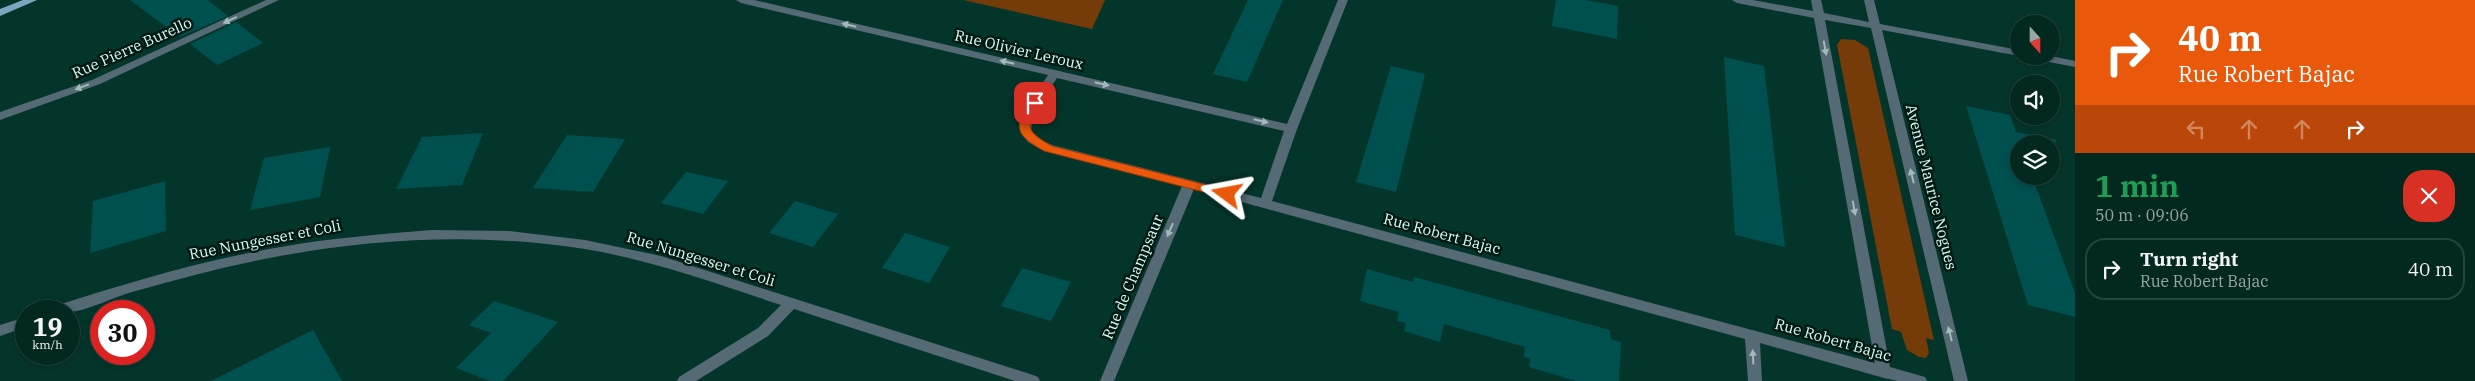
<!DOCTYPE html>
<html lang="en">
<head>
<meta charset="utf-8">
<style>
  :root { --surface:#032820; --page:#11342d; --text:#f1f3f6; --muted:#97a6a5; --line:#24443e }
  body { margin:0; font-family:"IBM Plex Serif",serif; background:var(--page); color:var(--text); height:100vh; display:flex; flex-direction:column; font-size:19px; white-space:nowrap }
  * { box-sizing:border-box; margin:0 }
  p { font-size:16px; color:var(--muted) }
  .icon { flex:none; width:28px; height:28px; fill:none; stroke:currentColor; stroke-width:2; stroke-linecap:round; stroke-linejoin:round }
  .map { position:relative; flex:1; overflow:hidden }
  .side { display:flex; flex-direction:column; background:var(--surface); width:400px }
  .side>* { flex:none }
  .top-card { background:#ea580c; color:#fff; overflow:hidden }
  .needle { width:32px; rotate:159deg }
  .tools { position:absolute; left:2010px; top:15px; display:grid; gap:10px }
  .tools a { display:grid; place-items:center; width:50px; height:50px; border-radius:50%; background:var(--surface); box-shadow:0 2px 8px #0003,0 0 0 1px var(--line); font-size:25px }
  .speed { position:absolute; left:15px; top:300px; display:flex; gap:10px; font-size:25px; font-weight:700; text-align:center }
  .speed>* { display:grid; place-content:center; width:65px; height:65px; border-radius:50%; background:var(--surface); box-shadow:0 2px 8px #0003,0 0 0 1px var(--line); line-height:1 }
  .speed small { font-size:12px; font-weight:400 }
  .speed .limit { border:8px solid #d22; background:#fff; color:#111 }
  .pin { position:absolute; display:grid; place-items:center; width:42px; height:42px; color:#fff; margin:-21px; border-radius:10px; box-shadow:0 2px 8px #0006 }
  .me { position:absolute; width:55px; margin:-28px; rotate:283deg; stroke-linejoin:round; filter:drop-shadow(0 0 4px #0008) }
  .turn { display:flex; align-items:center; gap:18px; height:105px; padding:0 20px; font-size:22px }
  .turn .icon { width:65px; height:65px; stroke-width:2.5 }
  .turn b { display:block; font-size:35px; line-height:42px }
  .lanes { display:flex; align-items:center; height:48px; padding:0 20px; background:#0003; justify-content:center; gap:25px; direction:ltr }
  .lanes .off { opacity:.35 }
  .round { display:grid; place-items:center; flex:none; width:52px; height:52px; border-radius:20px; background:var(--page) }
  .head { display:flex; align-items:center; justify-content:space-between; height:85px; padding:0 20px }
  h1 { font-size:30px; font-weight:700; line-height:38px; color:#1e9e55 }
  ul { padding:0; list-style:none }
  li { display:flex; align-items:center; gap:15px; height:62px; margin:0 10px 8px; padding:0 10px; border:2px solid var(--line); border-radius:20px }
  li div { flex:1 }
  li b { display:block; font-size:19px }
  li em { font-style:normal }
  main { display:flex; flex:1; min-height:0 }
  .map>svg:first-child { display:block }
  .green { fill:#753b08 }
  .building { fill:#005050 }
  .lines { fill:none; stroke-linecap:round; stroke-linejoin:round }
  .minor { fill:#566a75; fill-rule:evenodd }
  .primary { fill:#7ca6be; fill-rule:evenodd }
  .oneway { fill:#a1baba }
  .route { fill:#ea580c; stroke:#983908 }
  .labels { text-anchor:middle; stroke-width:5; stroke-linejoin:round; paint-order:stroke }
  .street-label { font-size:15px; fill:#defbf2; stroke:#021a14 }
</style>
</head>
<body>
<main>
<div class="map">
<svg width="2075" height="381" viewBox="0 0 2075 381">
  <rect width="100%" height="100%" fill="#04352b"/>
  <!-- green -->
  <path class="green" d="M963,0H1105L1092,29Z
    M1841,39L1855,40L1868,48L1934,340L1926,338L1929,353L1926,358L1919,357L1907,350L1901,332L1892,329L1837,45Z"/>
  <!-- building -->
  <path class="building" d="M130,0H208L228,16L180,37Z
    M1248,0H1283L1247,82L1213,74Z
    M1556,0H1586L1618,6L1617,39L1552,26Z
    M236,22L263,43L217,65L190,44Z
    M1724,57L1764,66L1785,247L1735,235Z
    M1391,66L1425,74L1396,192L1356,182Z
    M1966,106L2010,115L2016,132L2057,140L2051,148V144H2019V176H2032L2075,293V317L2028,305Z
    M483,133L462,185L396,189L422,137Z
    M567,135L625,139L593,192L533,188Z
    M330,147L320,197L250,210L264,158Z
    M686,172L728,181L703,214L661,203Z
    M165,181L166,231L90,253L93,201Z
    M795,201L838,214L813,247L769,233Z
    M905,233L950,247L929,283L882,268Z
    M1022,268L1071,282L1051,321L1001,306Z
    M1367,269L1413,282L1414,277L1610,330V339L1621,342L1619,381H1576L1529,367L1530,359L1524,357L1525,347L1444,324L1440,342L1404,331L1406,323L1397,321L1399,312L1360,301Z
    M494,301L558,322L503,381H490L456,368L491,333L469,325Z
    M313,330L342,381H211Z"/>
  <g class="lines">
    <!-- minor -->
    <path class="minor" d="M266,0H279L100,84L0,120V112L92,80Z
      M736,0H754L1287,124L1338,0H1348L1297,129L1272,201L1875,363L1814,18L1737,3L1732,0H1753L1813,11L1811,0H1821L1824,13L1869,22L1864,0H1874L1880,24L2019,50V56L1882,30L1968,381H1954L1871,28L1825,20L1890,367L1925,377L1927,381H1898L1884,378L1760,343L1762,381H1748L1745,339L1194,189L1114,381H1100L1182,186L1044,151L1028,142L1020,131L1022,114L1048,75L741,3ZM1057,78L1284,131L1261,198L1052,145L1038,139L1031,131L1033,114Z
      M2028,56H2051L2075,61V67L2033,59Z
      M432,230L509,231L585,240L661,256L1033,375L1038,377L1040,381H1015L794,309L768,336L696,381H677L679,377L758,328L781,305C717,284 652,260 585,249C484,233 380,238 280,256C230,265 181,278 132,292C114,297 89,310 71,312C67,312 56,311 50,311L52,307C127,283 203,260 281,247C331,238 382,234 432,230Z
      M26,317V327L0,336V325Z"/>
    <!-- primary -->
    <path class="primary" d="M23,0H37L0,16V9Z"/>
  </g>
  <!-- one-way arrows -->
  <defs><path id="oneway-solid" d="M-6-.8H1V-3.2L6.5 0L1 3.2V.8H-6Z" transform="scale(1.25)"/></defs>
  <g class="oneway">
    <use href="#oneway-solid" transform="translate(230 20) rotate(155)"/>
    <use href="#oneway-solid" transform="translate(849 25) rotate(-167)"/>
    <use href="#oneway-solid" transform="translate(1825 48) rotate(80)"/>
    <use href="#oneway-solid" transform="translate(1007 62) rotate(-167)"/>
    <use href="#oneway-solid" transform="translate(1102 84) rotate(13)"/>
    <use href="#oneway-solid" transform="translate(82 87) rotate(160)"/>
    <use href="#oneway-solid" transform="translate(1261 121) rotate(13)"/>
    <use href="#oneway-solid" transform="translate(1912 176) rotate(-104)"/>
    <use href="#oneway-solid" transform="translate(1854 208) rotate(80)"/>
    <use href="#oneway-solid" transform="translate(1170 230) rotate(113)"/>
    <use href="#oneway-solid" transform="translate(1950 334) rotate(-104)"/>
    <use href="#oneway-solid" transform="translate(1753 357) rotate(-93)"/>
  </g>
  <!-- route -->
  <path class="route" d="M1035,99L1040,103C1024,127 1027,132 1052,146L1227,190L1233,194L1227,198L1044,151C1016,135 1012,128 1031,100Z"/>
  <g class="labels">
    <!-- street labels -->
    <g class="street-label">
      <text transform="translate(132 48) rotate(-24)" y="5">Rue Pierre Burello</text>
      <text transform="translate(1019 50) rotate(13)" y="5">Rue Olivier Leroux</text>
      <text transform="translate(1931 187) rotate(76)" y="5">Avenue Maurice Nogues</text>
      <text transform="translate(1442 234) rotate(15)" y="5">Rue Robert Bajac</text>
      <text transform="translate(265 240) rotate(-11)" y="5">Rue Nungesser et Coli</text>
      <text transform="translate(701 259) rotate(17)" y="5">Rue Nungesser et Coli</text>
      <text transform="translate(1133 277) rotate(-67)" y="5">Rue de Champsaur</text>
      <text transform="translate(1833 340) rotate(16)" y="5">Rue Robert Bajac</text>
    </g>
  </g>
</svg>
<div class="tools">
<a><svg class="needle" viewBox="-14 -14 28 28"><path d="M0-13l5 13h-10z" fill="#e53935"/><path d="M0 13l5-13h-10z" fill="#97a6a5"/></svg></a>
<a><svg class="icon" aria-label="sound" viewBox="0 0 24 24"><path d="M4 9h4l5-4v14l-5-4H4zM17 9q2 3 0 6"/></svg></a>
<a><svg class="icon" aria-label="layers" viewBox="0 0 24 24"><path d="M12 4l9 5-9 5-9-5zM3 14l9 5 9-5"/></svg></a>
</div>
<div class="speed"><div>19<small>km/h</small></div><div class="limit">30</div></div>
<div class="pin" style="left:1035px;top:103px;background:#d93025"><svg class="icon" aria-label="arrive" viewBox="0 0 24 24"><path d="M6 21V4h12l-3 4 3 4H6"/></svg></div>
<svg class="me" style="left:1227px;top:194px" viewBox="-20 -20 40 40"><path d="M0-17L14 15 0 8-14 15z" fill="#ea580c" stroke="#fff" stroke-width="4"/></svg>
</div>
<section class="side">
<div class="top-card">
<div class="turn"><svg class="icon" aria-label="right" viewBox="0 0 24 24"><path d="M7 20v-9h11M14 6l5 5-5 5"/></svg><div><b>40 m</b>Rue Robert Bajac</div></div>
<div class="lanes"><svg class="icon off" aria-label="left" viewBox="0 0 24 24"><path d="M17 20v-9H6M10 6l-5 5 5 5"/></svg><svg class="icon off" aria-label="ahead" viewBox="0 0 24 24"><path d="M12 20V5M6 11l6-6 6 6"/></svg><svg class="icon off" aria-label="ahead" viewBox="0 0 24 24"><path d="M12 20V5M6 11l6-6 6 6"/></svg><svg class="icon" aria-label="right" viewBox="0 0 24 24"><path d="M7 20v-9h11M14 6l5 5-5 5"/></svg></div>
</div>
<div class="head"><div><h1>1 min</h1><p>50 m · 09:06</p></div><a class="round" style="background:#d93025;color:#fff"><svg class="icon" aria-label="close" viewBox="0 0 24 24"><path d="M6 6l12 12M18 6L6 18"/></svg></a></div>
<ul>
<li><svg class="icon" aria-label="right" viewBox="0 0 24 24"><path d="M7 20v-9h11M14 6l5 5-5 5"/></svg><div><b>Turn right</b><p>Rue Robert Bajac</p></div><em>40 m</em></li>
</ul>
</section>
</main>
</body>
</html>
